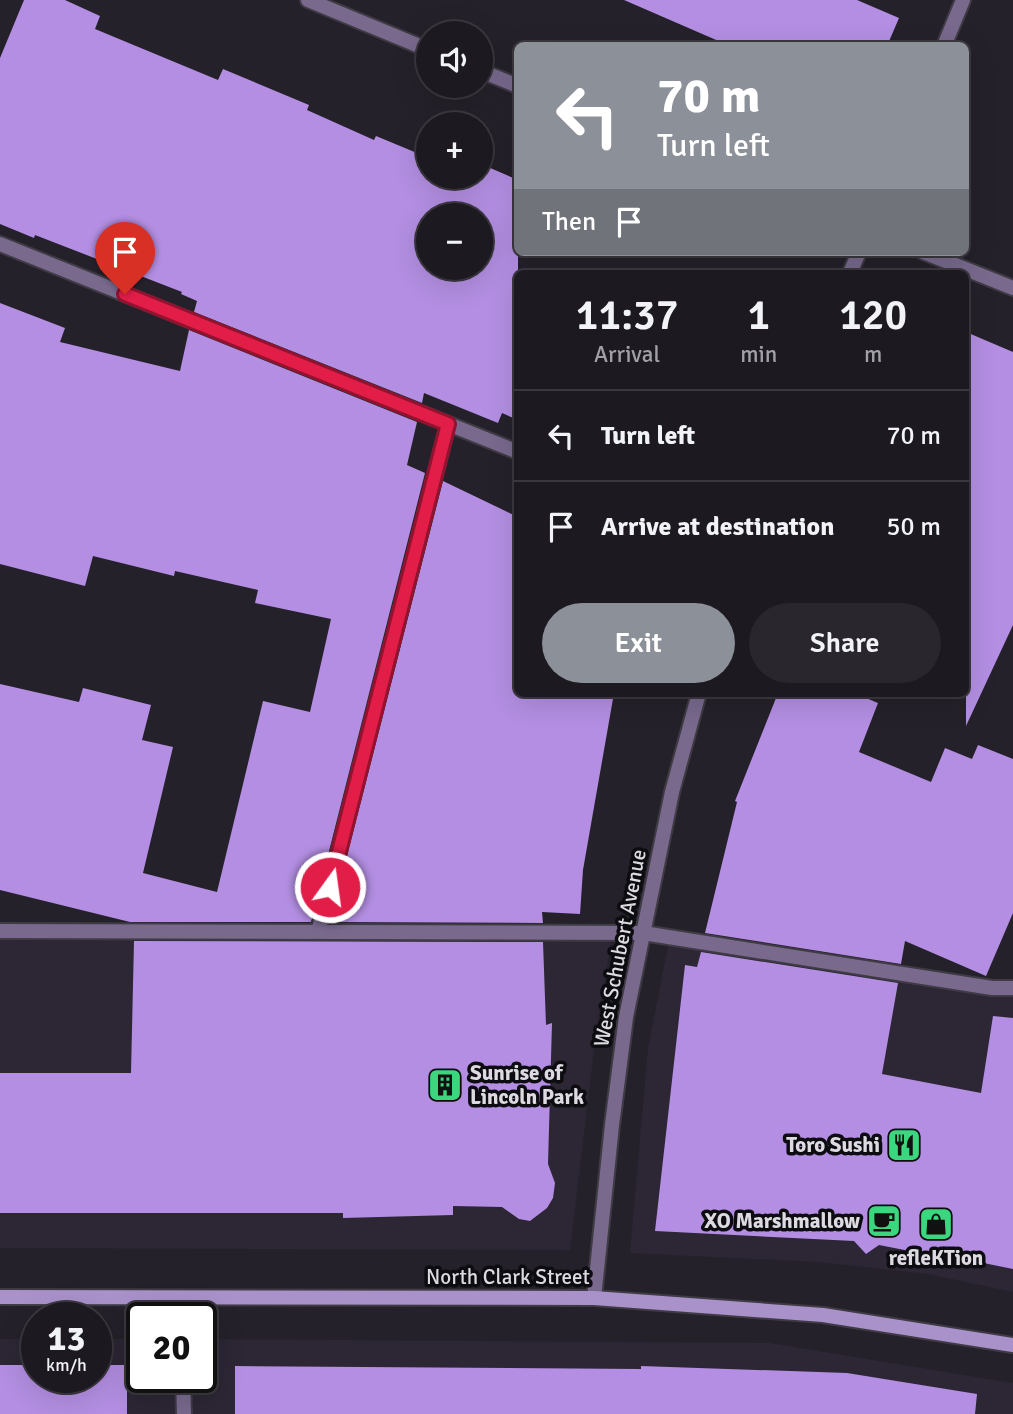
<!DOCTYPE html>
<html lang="en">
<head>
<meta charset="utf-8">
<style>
  :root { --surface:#1c1920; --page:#29262d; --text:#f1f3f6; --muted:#a0a0a5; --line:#3a383e; --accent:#8c9099 }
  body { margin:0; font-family:Signika,sans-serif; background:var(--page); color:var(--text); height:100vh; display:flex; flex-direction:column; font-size:26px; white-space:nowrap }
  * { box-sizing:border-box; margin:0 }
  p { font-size:23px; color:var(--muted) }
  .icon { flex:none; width:38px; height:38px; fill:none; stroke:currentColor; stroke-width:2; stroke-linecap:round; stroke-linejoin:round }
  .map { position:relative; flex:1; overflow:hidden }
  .panel { position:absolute; left:514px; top:270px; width:455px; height:427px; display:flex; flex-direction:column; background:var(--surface); border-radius:10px; box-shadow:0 7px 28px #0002,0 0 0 2px var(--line) }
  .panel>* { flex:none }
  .guide { position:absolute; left:514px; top:42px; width:455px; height:214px; border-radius:10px; box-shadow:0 7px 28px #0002,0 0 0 2px var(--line); background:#8c9099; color:#fff; overflow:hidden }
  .controls { position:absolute; left:416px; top:21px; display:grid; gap:14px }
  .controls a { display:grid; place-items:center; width:77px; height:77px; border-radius:50%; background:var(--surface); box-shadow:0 7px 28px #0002,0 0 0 2px var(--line); font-size:35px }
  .speed { position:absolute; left:21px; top:1302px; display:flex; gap:14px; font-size:35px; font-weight:700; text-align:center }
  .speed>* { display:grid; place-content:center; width:91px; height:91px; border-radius:50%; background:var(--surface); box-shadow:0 7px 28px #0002,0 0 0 2px var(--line); line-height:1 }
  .speed small { font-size:18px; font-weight:400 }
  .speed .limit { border:4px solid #111; border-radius:10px; background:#fff; color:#111 }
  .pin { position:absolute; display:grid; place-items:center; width:60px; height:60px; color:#fff; margin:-72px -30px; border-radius:50% 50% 50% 0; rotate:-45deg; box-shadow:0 0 7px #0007 }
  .pin .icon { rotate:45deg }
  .me { position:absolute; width:77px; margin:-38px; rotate:14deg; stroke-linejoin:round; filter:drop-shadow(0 0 5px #0008) }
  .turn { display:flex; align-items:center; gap:24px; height:147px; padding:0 28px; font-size:32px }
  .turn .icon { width:91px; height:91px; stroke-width:2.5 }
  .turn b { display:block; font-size:49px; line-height:60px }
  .then { display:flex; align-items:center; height:66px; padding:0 28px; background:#0003; gap:14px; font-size:26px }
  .eta { display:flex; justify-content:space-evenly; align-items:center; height:119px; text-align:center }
  .eta b { font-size:42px; font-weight:600; line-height:49px }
  .button { display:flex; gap:14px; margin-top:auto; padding:14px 28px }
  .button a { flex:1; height:80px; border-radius:42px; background:var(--accent); color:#fff; font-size:28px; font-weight:600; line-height:80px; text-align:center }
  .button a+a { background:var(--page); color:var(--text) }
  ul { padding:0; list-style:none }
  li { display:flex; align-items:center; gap:21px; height:91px; padding:0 28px; border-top:2px solid var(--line) }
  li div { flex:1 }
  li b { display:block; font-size:26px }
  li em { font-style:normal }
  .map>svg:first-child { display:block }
  .built { fill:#2c2635 }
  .building { fill:#b38ee2; fill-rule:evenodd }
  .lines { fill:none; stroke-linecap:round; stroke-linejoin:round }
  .service-casing { stroke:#3f3b44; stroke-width:18 }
  .minor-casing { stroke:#3f3b44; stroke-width:18 }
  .secondary-casing { stroke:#3f3b44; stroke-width:18 }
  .service { stroke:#78698d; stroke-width:14 }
  .minor { stroke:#78698d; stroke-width:14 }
  .secondary { stroke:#a991ca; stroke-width:14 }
  .route-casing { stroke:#92132f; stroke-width:18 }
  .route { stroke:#e11d48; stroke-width:12 }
  .labels { text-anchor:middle; stroke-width:7; stroke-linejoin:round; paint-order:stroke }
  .street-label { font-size:21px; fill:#dddbe1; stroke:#0d0c10 }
  .poi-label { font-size:21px; font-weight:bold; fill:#dddbe1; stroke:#0d0c10; text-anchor:end }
</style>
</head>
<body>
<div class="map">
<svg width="1013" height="1414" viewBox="0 0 1013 1414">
  <rect width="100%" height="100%" fill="#25212a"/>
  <!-- built -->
  <path class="built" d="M614,924L596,1033L570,1250L0,1248V925Z
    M671,931L1013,986V1292L928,1274L818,1262L630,1253L648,1048Z
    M0,1339H37V1377H96V1339H142V1377H201V1339L770,1343L1013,1383V1414H0Z"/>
  <!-- building -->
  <path class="building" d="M24,0H65L100,16L95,29L218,80L223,69L309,105L307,110L374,140L376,136L429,158V177H481V164L518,180V420L502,413L498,423L424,393L422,403L194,312L197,301L181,294L182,292L35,235L34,238L0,224V58ZM429,215H481V268H429Z
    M624,0H857L899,18L887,46H730Z
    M0,303L65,328L60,342L180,371L189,330L417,422L407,465L425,473L311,922H130L0,890V684L79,702L83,688L151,705L142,740L173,747L143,873L217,892L263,701L310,712L331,619L255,603L258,590L175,571L174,576L93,556L85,586L0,564Z
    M966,332L1013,352V625L966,726Z
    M443,481L518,517V693H614L583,870L580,914L542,912L543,923L330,922Z
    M778,693H854L878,703L859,752L931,782L945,748L972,759L978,745L1013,759V913L986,976L905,941L901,964L705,933L737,802L735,801Z
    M134,941L543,942L546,1025L552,1023L548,1164L555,1183L553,1198L547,1208L530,1221L519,1219L502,1207L453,1206V1215L343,1218V1213H0V1073H131Z
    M701,952L898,983L882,1074L981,1093L993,1016L1013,1018V1269L949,1256L934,1263L925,1254L879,1245L866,1254L854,1241L655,1231L685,965L697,967Z
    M0,1365H37V1377H96V1365H127V1414H0Z
    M235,1366L641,1369V1366L847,1373L977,1394L975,1414H235Z"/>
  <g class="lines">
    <!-- service casing -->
    <g class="service-casing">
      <path id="service" d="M0,244L518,452
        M0,931L643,933L992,988H1013
        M318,932L448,424"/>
    </g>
    <!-- minor casing -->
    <g class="minor-casing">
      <path id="minor" d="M308,0L429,50
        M944,46L963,0
        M481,71L518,86
        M923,252L1013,288
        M850,273L859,252
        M183,1298V1318
        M594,1298L612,1125L626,1017L672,792L699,693
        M183,1377L184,1414"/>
    </g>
    <!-- secondary casing -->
    <g class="secondary-casing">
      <path id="secondary" d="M0,1297L594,1298L823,1315L1013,1345"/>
    </g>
    <!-- service -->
    <use href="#service" class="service"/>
    <!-- minor -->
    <use href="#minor" class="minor"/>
    <!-- secondary -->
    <use href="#secondary" class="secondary"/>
  </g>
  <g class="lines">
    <!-- route casing -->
    <g class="route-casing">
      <path id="route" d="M125,294L448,424L330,887"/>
    </g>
    <!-- route -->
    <use href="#route" class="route"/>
  </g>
  <!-- icons -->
  <defs>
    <g id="building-square" transform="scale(1.75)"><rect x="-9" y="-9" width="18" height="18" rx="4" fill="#3bd77e" stroke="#0d0c10"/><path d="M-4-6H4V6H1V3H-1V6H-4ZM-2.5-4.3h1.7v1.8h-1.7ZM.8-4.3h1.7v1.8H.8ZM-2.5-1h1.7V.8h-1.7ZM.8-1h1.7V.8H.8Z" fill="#111"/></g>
    <g id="restaurant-square" transform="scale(1.75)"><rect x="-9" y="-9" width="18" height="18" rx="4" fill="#3bd77e" stroke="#0d0c10"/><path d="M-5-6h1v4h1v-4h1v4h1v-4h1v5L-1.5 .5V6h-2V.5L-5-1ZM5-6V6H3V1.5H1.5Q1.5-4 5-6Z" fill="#111"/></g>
    <g id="cafe-square" transform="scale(1.75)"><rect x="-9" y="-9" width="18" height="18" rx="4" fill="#3bd77e" stroke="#0d0c10"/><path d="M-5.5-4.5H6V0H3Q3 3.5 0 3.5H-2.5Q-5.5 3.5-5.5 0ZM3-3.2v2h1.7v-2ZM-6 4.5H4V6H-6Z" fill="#111"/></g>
    <g id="shop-square" transform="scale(1.75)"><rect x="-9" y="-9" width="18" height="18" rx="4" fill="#3bd77e" stroke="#0d0c10"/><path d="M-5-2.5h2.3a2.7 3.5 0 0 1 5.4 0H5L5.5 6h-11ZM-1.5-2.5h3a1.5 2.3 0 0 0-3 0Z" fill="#111"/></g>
  </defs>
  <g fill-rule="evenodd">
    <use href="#building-square" x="445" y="1085"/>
    <use href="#restaurant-square" x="904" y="1145"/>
    <use href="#cafe-square" x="884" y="1221"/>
    <use href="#shop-square" x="936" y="1224"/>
  </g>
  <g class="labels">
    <!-- street labels -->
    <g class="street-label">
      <text transform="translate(620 948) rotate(-79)" y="7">West Schubert Avenue</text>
      <text x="508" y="1284">North Clark Street</text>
    </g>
    <!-- poi labels -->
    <g class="poi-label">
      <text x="470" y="1080" text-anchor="start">Sunrise of<tspan x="470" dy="24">Lincoln Park</tspan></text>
      <text x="880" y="1152">Toro Sushi</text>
      <text x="860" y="1228">XO Marshmallow</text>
      <text x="936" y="1265" text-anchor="middle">refleKTion</text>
    </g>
  </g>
</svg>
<div class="controls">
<a><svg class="icon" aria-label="sound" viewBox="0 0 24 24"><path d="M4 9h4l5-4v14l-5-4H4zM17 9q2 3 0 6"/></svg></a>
<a>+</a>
<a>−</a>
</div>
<div class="speed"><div>13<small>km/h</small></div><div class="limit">20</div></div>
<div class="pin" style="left:125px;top:294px;background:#d93025"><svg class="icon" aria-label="arrive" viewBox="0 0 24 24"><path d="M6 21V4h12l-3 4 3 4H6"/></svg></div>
<svg class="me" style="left:330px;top:887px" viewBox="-20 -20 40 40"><circle r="17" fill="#e11d48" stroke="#fff" stroke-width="3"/><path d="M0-11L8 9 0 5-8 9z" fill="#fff"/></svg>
<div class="guide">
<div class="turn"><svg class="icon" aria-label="left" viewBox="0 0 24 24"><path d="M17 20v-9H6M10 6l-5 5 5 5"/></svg><div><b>70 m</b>Turn left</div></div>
<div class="then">Then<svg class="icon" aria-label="arrive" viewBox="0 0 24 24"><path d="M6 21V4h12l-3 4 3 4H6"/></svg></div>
</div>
<section class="panel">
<div class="eta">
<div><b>11:37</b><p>Arrival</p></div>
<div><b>1</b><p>min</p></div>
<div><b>120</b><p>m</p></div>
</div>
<ul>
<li><svg class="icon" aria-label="left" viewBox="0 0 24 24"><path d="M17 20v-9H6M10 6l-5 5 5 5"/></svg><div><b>Turn left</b></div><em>70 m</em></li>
<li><svg class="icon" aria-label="arrive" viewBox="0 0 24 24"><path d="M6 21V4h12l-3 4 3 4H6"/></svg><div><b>Arrive at destination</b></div><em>50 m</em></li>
</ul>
<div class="button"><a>Exit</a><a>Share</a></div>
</section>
</div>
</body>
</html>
